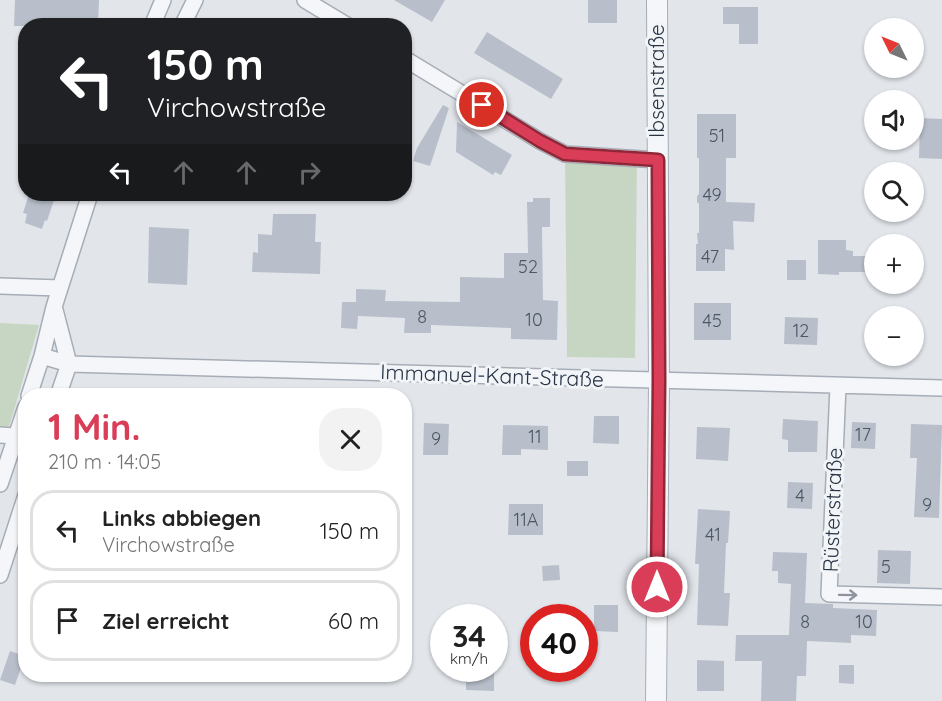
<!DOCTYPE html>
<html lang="de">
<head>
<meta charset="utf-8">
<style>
  :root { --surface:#fff; --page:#f2f2f2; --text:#222; --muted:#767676; --line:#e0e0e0; --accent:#da3d57 }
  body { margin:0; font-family:Quicksand,sans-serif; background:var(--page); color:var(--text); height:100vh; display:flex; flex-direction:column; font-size:22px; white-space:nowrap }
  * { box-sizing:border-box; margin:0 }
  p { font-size:20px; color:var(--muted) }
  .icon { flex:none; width:33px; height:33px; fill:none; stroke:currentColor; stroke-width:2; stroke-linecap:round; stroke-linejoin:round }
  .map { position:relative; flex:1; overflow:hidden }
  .sheet { position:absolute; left:18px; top:388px; width:394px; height:294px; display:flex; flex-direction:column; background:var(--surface); border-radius:24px; box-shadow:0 2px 4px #0004 }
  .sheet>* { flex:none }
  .top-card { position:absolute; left:18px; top:18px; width:394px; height:183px; border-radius:24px; box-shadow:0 2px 4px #0004; background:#202124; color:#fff; overflow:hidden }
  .needle { width:39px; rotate:313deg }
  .fabs { position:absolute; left:864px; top:18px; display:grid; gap:12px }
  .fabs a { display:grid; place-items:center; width:60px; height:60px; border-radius:50%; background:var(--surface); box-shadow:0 2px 4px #0004; font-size:30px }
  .speed { position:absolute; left:430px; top:604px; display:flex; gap:12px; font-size:30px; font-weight:700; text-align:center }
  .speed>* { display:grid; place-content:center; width:78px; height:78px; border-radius:50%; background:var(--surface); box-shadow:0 2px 4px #0004; line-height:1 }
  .speed small { font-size:15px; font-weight:400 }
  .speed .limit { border:9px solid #d22; background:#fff; color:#111 }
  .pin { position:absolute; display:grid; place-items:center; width:51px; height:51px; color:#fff; margin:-26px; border:3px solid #fff; border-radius:50%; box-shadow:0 2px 6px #0007 }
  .me { position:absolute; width:66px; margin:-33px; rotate:0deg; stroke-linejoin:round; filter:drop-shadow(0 0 4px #0008) }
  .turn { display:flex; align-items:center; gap:21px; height:126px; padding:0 30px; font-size:27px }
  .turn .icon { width:78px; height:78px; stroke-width:2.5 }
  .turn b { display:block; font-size:42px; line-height:51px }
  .lanes { display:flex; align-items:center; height:57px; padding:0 30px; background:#0003; justify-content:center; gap:30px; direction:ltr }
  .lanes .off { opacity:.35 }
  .round { display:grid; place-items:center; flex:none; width:63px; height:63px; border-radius:24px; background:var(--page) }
  .headline { display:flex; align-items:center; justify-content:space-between; height:102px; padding:0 30px }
  h1 { font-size:36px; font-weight:700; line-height:45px; color:var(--accent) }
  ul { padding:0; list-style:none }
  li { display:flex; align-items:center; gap:18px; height:81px; margin:0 12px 9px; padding:0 18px; border:3px solid var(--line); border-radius:24px }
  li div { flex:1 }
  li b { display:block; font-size:22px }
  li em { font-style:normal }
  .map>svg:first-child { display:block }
  .green { fill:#c7d6c2 }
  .building { fill:#b8bfca }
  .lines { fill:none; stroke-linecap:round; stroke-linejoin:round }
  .minor-casing { stroke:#a6adb6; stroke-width:18 }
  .tertiary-casing { stroke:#a6adb6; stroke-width:22 }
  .minor { stroke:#f5f6f9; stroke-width:15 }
  .tertiary { stroke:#f5f6f9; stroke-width:20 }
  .oneway { stroke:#8e949f }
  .route-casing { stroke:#8e2839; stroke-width:15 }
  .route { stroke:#da3d57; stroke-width:10 }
  .labels { text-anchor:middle; stroke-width:6; stroke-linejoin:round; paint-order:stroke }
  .number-label { font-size:18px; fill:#4c5666 }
  .street-label { font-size:21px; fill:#283345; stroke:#f2f5f8 }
</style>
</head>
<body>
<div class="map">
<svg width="942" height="701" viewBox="0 0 942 701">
  <rect width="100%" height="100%" fill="#e2e6eb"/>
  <!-- green -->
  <path class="green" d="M565,154L637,159L635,358L567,357Z
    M0,323L39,325L9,427L0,426Z"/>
  <!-- building -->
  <path class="building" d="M15,0H99L98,26H14Z
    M394,0H445L432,22Z
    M588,0H617V23H588Z
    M723,7H758V44H739V24H723Z
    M487,32L563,79L551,99L474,53Z
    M443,105L449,108L430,166L413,161L417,148Z
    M697,114H736V158H726V202L755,203L754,222L733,221L734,250L725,249V271H696V244H698L697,233H699V204L697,202V196L699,194V158H697Z
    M920,118L942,119V159L919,158Z
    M457,122L512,155L501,175L495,172L493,175L456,152Z
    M29,194H56L47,221L45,220L42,229L25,223L27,214L23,213Z
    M533,198H550V227H542L543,300L558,301L557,340L511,339V328L431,325V333H404L405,318L358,316L357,329L341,328L342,302H356V289L386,290L385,301L460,302V277L504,278V253H528L527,202H533Z
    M273,214H316L315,242H321L320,274L252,272L253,252L258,253V234L272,235Z
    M149,227L189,229L187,285L148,283Z
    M818,240H846V250L853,251V256H874V272H839V275L818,274Z
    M787,260H806V280H787Z
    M694,303H731V340H694Z
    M785,317L818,318L817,345L784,344Z
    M594,416H619V444L593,443Z
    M783,419L818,421L817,452H788V440L782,439Z
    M852,422L876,423L875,449L851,448Z
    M424,423L449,424L448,455H423Z
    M911,424L942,425L939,518L914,517L917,458H910Z
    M503,425L548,426V450L521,449V455H502Z
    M697,427L730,428L728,461L696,459Z
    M567,461H588V476H567Z
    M788,482L813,483L812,509L787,508Z
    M509,504H543V535H508Z
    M698,509L730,511L728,543H726L724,593H730L728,626L697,625L699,564H695Z
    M878,550L911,551L910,584L877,583Z
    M773,552L807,553L805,603L833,604V608L877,610L876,636L851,635V643L807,641L806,676H797L796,701H761L762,661H735L736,635H789L791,584L778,583V571H772Z
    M559,565L560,580L543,581L542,566Z
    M594,605H618V632L594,631Z
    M10,651L25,656L15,685L0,680Z
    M697,660L724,661V691H697Z
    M839,665H854V684L839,683Z
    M466,669H494V691L466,690Z"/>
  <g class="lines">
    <!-- minor casing -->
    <g class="minor-casing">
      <path id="minor" d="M305,0L348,26
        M152,26L163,0
        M182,26L195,0
        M405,59L540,141L565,154L658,160
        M0,286L60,288
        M55,310L69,364L58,396
        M42,356L69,364L942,388
        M838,386L829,594L942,597
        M29,396L42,356L54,307L90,194
        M0,435L26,437
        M0,484L26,407
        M0,575L26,495"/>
    </g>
    <!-- tertiary casing -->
    <g class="tertiary-casing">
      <path id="tertiary" d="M656,701L659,381L657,0"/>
    </g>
    <!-- minor -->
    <use href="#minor" class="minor"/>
    <!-- tertiary -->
    <use href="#tertiary" class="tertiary"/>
  </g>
  <!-- one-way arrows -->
  <defs><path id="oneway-shaft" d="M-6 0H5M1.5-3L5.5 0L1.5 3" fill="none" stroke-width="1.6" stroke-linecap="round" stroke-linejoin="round" transform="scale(1.5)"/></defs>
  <use class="oneway" href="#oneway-shaft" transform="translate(848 595) rotate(1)"/>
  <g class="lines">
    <!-- route casing -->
    <g class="route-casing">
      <path id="route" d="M482,105L540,141L565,154L658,160L659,381L657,587"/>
    </g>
    <!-- route -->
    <use href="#route" class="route"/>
  </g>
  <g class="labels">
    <!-- number labels -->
    <g class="number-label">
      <text x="717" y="142">51</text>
      <text x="712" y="201">49</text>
      <text x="710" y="263">47</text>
      <text x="528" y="273">52</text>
      <text x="422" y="323">8</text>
      <text x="534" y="326">10</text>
      <text x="712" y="327">45</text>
      <text x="801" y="337">12</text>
      <text x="863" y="441">17</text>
      <text x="535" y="443">11</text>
      <text x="436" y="445">9</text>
      <text x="800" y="502">4</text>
      <text x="927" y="511">9</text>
      <text x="526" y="526">11A</text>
      <text x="713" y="541">41</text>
      <text x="886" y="573">5</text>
      <text x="805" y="628">8</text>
      <text x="864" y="628">10</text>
    </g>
    <!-- street labels -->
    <g class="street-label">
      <text transform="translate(657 81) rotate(-90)" y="7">Ibsenstraße</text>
      <text transform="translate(492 376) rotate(2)" y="7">Immanuel-Kant-Straße</text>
      <text transform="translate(833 510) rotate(-88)" y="7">Rüsterstraße</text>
    </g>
  </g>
</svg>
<div class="fabs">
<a><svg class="needle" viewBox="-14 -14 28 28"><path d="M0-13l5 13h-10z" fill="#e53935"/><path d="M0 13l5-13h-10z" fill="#767676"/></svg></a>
<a><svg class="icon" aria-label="sound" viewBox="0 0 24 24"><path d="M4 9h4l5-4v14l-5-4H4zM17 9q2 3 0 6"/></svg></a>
<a><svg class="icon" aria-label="search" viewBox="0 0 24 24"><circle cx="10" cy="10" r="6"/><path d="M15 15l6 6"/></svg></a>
<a>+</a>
<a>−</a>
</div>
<div class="speed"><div>34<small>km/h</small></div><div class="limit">40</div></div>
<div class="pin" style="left:482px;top:105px;background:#d93025"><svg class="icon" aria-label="arrive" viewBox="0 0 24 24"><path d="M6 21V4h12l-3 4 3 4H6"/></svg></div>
<svg class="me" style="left:657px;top:587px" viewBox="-20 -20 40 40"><circle r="17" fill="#da3d57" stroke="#fff" stroke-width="3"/><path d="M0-11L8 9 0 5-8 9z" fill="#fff"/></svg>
<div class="top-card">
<div class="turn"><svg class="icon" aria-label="left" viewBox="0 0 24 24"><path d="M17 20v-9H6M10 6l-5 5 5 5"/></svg><div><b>150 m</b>Virchowstraße</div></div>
<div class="lanes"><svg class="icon" aria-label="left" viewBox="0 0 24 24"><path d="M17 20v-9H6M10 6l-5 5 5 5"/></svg><svg class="icon off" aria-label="ahead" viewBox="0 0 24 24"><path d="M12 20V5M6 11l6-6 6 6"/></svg><svg class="icon off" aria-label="ahead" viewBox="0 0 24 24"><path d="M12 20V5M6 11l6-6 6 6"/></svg><svg class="icon off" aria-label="right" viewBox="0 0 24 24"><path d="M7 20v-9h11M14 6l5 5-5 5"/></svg></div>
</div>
<section class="sheet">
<div class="headline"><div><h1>1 Min.</h1><p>210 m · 14:05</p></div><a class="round"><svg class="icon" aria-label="close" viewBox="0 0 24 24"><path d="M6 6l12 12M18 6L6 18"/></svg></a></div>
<ul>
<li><svg class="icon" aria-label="left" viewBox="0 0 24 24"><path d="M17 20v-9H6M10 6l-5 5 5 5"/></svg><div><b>Links abbiegen</b><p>Virchowstraße</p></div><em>150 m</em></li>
<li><svg class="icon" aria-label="arrive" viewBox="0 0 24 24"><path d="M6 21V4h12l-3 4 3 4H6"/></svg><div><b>Ziel erreicht</b></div><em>60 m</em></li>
</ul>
</section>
</div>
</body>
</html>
